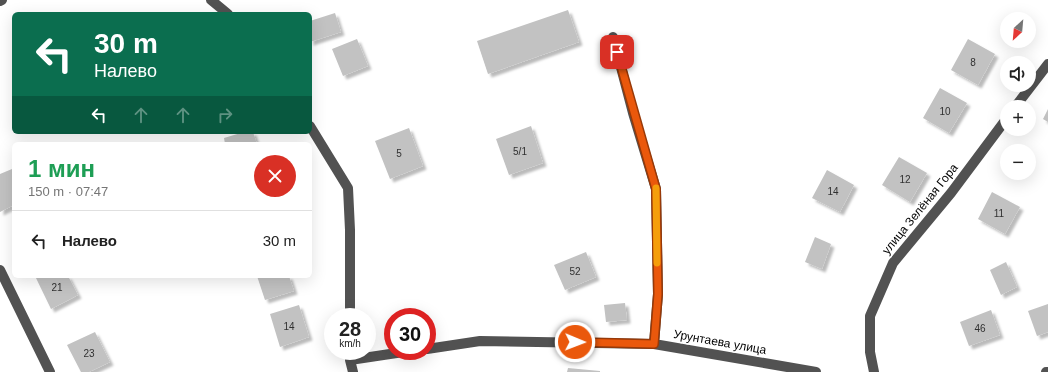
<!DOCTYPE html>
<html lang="ru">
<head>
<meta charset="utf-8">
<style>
  :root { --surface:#fff; --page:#f6f6f6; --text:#222; --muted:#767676; --line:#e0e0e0 }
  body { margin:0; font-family:Helvetica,sans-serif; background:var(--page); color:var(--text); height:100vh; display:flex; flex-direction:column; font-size:15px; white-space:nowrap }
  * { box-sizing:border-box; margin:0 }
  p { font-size:13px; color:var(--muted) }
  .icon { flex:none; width:22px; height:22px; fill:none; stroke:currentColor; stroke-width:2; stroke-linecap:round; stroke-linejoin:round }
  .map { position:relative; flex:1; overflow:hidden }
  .side { position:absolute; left:12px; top:142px; width:300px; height:136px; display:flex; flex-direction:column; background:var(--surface); border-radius:6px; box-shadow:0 4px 16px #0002 }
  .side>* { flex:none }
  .guide { position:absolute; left:12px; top:12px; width:300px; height:122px; border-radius:6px; box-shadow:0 4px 16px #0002; background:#0b6e4f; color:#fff; overflow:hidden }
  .needle { width:26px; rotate:206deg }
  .buttons { position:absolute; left:1000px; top:12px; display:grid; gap:8px }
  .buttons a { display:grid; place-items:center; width:36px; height:36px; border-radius:50%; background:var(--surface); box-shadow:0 4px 16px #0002; font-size:20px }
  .speed { position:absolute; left:324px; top:308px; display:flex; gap:8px; font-size:20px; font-weight:700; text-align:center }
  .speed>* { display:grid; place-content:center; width:52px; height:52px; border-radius:50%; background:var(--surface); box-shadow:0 4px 16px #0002; line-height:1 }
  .speed small { font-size:10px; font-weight:400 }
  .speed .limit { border:6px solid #d22; background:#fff; color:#111 }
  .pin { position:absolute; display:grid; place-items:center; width:34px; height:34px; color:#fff; margin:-17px; border-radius:8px; box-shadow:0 2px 6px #0006 }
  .me { position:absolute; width:44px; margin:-22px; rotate:91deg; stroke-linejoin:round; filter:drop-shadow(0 0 3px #0008) }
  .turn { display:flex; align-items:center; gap:14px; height:84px; padding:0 16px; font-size:18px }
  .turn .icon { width:52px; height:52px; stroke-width:2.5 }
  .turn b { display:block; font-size:28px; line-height:34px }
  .lanes { display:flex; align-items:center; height:38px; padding:0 16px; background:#0003; justify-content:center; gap:20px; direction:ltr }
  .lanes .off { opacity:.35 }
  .round { display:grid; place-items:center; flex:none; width:42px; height:42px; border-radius:21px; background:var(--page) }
  .head { display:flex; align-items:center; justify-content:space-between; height:68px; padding:0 16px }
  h1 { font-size:24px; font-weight:700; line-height:30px; color:#1e9e55 }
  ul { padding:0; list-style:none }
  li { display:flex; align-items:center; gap:12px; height:60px; padding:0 16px; border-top:1px solid var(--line) }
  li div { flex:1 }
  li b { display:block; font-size:15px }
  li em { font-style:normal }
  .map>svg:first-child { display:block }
  .building { fill:#c2c2c2; filter:url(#shadow) }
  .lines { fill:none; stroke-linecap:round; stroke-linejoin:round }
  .minor { stroke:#525252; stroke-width:10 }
  .route-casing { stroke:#983908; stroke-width:10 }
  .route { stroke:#ea580c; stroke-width:7 }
  .slow { stroke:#f59e0b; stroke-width:7 }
  .labels { text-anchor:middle; stroke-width:3; stroke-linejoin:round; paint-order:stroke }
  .number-label { font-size:10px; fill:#303030 }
  .street-label { font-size:12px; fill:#000; stroke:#fff }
</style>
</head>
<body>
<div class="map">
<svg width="1048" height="372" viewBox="0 0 1048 372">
  <defs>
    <filter id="shadow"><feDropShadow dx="3.5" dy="3.5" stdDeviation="1" flood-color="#0004"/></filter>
  </defs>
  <rect width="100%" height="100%" fill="#fff"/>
  <!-- building -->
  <path class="building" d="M568,10L579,42L488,74L477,41Z
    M335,13L341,32L310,42V21Z
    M357,39L368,66L343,76L332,49Z
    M968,39L995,54L978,85L951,70Z
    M940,88L967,103L949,133L923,118Z
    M1048,109V122L1043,119Z
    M531,126L543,163L509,175L496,139Z
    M409,128L423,166L390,179L375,141Z
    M244,132H253L257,144H225L224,138Z
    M899,157L927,173L910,202L882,185Z
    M12,169L14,173V205L0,212V174Z
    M827,170L854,185L840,212L812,198Z
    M992,192L1020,207L1005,234L978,219Z
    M815,237L831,244L822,269L805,262Z
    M586,252L596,277L565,290L554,265Z
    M1006,262L1017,287L1001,295L990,270Z
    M41,276H68L78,295L51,309L36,278Z
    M257,276H289L294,291L265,300Z
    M625,303L627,320L606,322L604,305Z
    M1048,304V332L1037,336L1028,311Z
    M299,305L309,337L280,347L270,314Z
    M991,310L1000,335L969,346L960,322Z
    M95,332L110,362L89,372H81L67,345Z
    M568,368L600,371V372H567Z"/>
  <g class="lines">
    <!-- minor -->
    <path class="minor" d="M211,0L228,14
      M0,1L2,0
      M613,37L633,113L656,189L658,294L654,344
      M1015,107L1048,64
      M310,126L348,188L350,230V317
      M0,270L50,372
      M427,349L480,341L654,344L816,372
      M350,351V360L353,372
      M350,360L410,351
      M874,372L870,352V316L893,263L951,193L1007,118
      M1046,372H1048"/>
  </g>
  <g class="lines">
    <!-- route casing -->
    <g class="route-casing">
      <path id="route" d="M575,342L654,344L658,294L656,189L617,52"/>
    </g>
    <!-- route -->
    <use href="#route" class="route"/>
    <!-- slow -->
    <path class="slow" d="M656,188L657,263"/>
  </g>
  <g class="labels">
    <!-- number labels -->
    <g class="number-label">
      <text x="973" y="66">8</text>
      <text x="945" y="115">10</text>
      <text x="520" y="155">5/1</text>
      <text x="399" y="157">5</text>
      <text x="905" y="183">12</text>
      <text x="833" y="195">14</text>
      <text x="999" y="217">11</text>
      <text x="575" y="275">52</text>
      <text x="57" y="291">21</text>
      <text x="289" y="330">14</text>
      <text x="980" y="332">46</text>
      <text x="89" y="357">23</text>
    </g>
    <!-- street labels -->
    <g class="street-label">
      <text transform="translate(920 209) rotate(-51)" y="4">улица Зелёная Гора</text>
      <text transform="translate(720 342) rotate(10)" y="4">Урунтаева улица</text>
    </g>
  </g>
</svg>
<div class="buttons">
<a><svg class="needle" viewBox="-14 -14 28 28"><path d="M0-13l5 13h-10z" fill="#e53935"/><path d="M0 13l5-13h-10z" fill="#767676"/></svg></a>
<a><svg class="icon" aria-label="sound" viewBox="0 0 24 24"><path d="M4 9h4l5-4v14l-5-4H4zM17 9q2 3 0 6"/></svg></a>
<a>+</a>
<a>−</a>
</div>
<div class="speed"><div>28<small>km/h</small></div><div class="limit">30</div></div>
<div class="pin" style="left:617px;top:52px;background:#d93025"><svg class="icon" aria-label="arrive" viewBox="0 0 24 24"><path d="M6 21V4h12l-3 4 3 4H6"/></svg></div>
<svg class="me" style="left:575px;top:342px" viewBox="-20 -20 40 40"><circle r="17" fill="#ea580c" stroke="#fff" stroke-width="3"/><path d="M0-11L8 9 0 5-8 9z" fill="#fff"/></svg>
<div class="guide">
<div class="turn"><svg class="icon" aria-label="left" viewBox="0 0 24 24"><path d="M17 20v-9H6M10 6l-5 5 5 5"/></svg><div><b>30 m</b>Налево</div></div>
<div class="lanes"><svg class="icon" aria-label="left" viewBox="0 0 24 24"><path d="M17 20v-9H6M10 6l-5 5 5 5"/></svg><svg class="icon off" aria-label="ahead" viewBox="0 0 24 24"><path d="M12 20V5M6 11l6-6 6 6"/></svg><svg class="icon off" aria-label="ahead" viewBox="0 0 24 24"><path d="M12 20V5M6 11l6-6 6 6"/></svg><svg class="icon off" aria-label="right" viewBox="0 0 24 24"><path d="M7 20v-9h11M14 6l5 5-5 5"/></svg></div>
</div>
<section class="side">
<div class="head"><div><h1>1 мин</h1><p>150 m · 07:47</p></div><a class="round" style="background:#d93025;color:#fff"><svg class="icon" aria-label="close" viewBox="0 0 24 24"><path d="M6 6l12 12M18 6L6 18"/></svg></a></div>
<ul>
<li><svg class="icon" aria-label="left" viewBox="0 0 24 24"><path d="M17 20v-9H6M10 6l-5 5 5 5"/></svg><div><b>Налево</b></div><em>30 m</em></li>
</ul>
</section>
</div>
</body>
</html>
